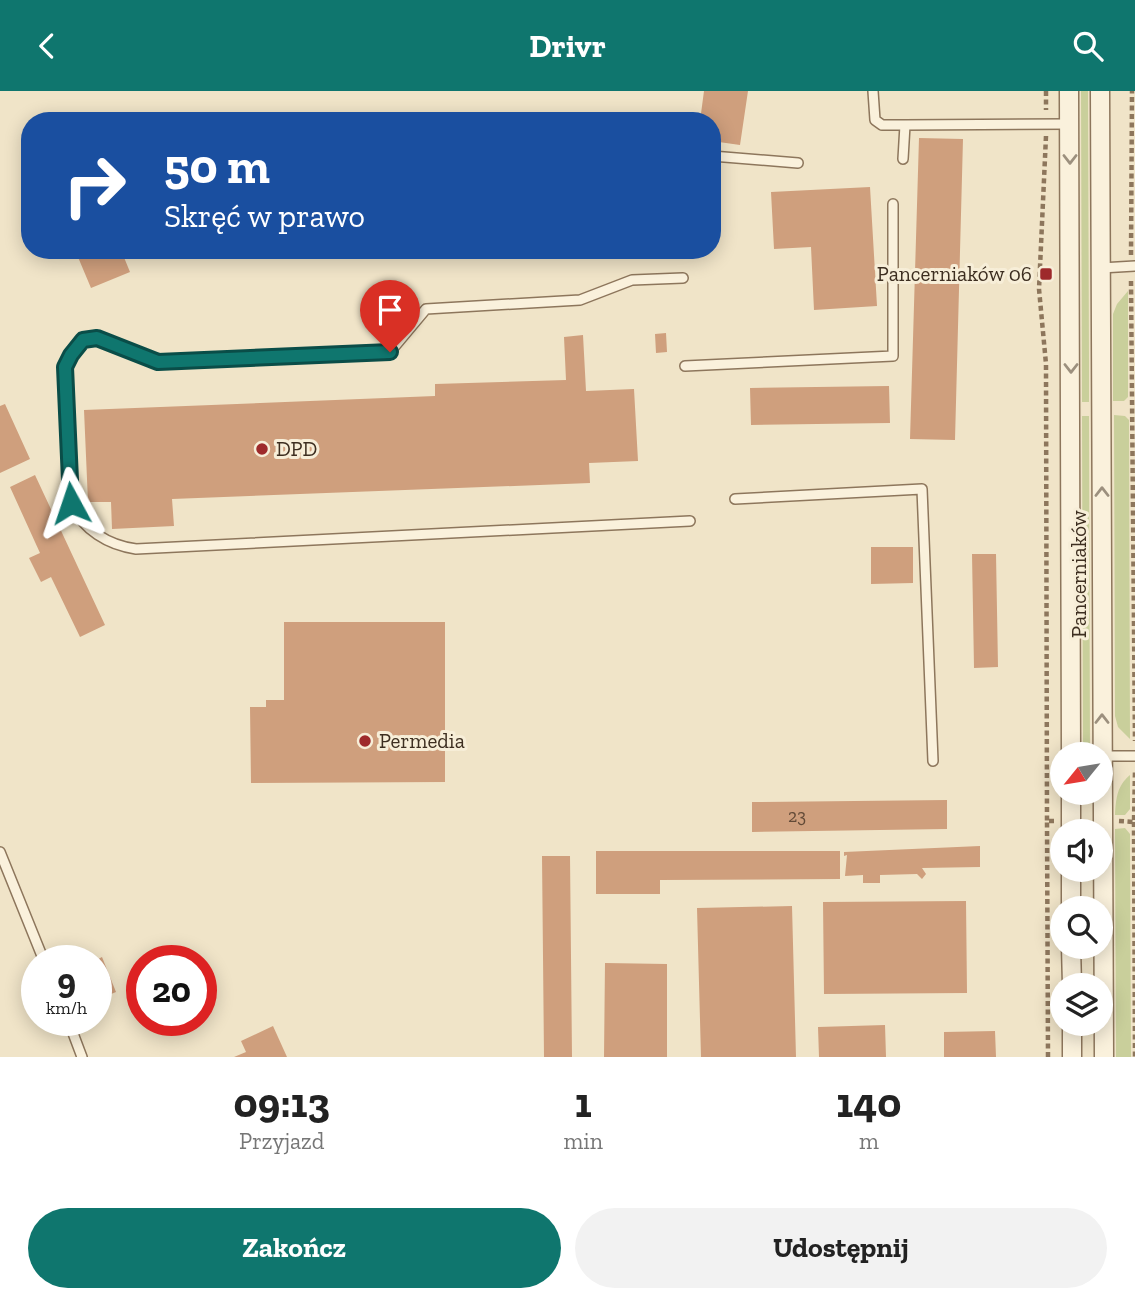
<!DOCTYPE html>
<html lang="pl">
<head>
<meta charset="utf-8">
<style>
  :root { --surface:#fff; --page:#f2f2f2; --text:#222; --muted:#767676; --accent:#0f766e }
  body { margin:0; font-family:"Zilla Slab",serif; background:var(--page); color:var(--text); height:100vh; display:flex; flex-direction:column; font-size:26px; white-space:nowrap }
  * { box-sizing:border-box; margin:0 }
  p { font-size:23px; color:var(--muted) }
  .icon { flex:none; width:38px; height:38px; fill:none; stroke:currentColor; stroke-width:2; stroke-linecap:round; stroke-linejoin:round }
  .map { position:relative; height:966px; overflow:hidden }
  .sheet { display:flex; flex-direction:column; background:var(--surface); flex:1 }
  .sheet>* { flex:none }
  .hud { position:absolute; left:21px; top:21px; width:700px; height:147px; border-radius:28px; box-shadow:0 4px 18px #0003; background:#1a4fa0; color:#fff; overflow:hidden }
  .needle { width:46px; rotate:240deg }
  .fabs { position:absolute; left:1050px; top:651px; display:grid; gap:14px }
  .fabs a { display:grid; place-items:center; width:63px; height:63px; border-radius:50%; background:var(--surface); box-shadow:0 4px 18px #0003; font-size:35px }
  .speed { position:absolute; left:21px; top:854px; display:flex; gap:14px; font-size:35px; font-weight:700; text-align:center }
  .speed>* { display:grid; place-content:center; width:91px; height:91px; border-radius:50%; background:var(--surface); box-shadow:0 4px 18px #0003; line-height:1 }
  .speed small { font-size:18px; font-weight:400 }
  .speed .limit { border:10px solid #d22; background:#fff; color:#111 }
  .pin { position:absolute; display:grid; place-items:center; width:60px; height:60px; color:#fff; margin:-72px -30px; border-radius:50% 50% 50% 0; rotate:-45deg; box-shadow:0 0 7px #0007 }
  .pin .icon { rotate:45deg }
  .me { position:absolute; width:77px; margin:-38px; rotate:355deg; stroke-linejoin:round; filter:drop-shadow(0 0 5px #0008) }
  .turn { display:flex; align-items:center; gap:24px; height:147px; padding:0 28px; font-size:32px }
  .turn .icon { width:91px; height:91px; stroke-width:2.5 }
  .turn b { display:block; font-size:49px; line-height:60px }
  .eta { display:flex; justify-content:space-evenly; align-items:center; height:119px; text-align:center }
  .eta b { font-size:42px; font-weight:800; line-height:49px }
  .button { display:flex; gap:14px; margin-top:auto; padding:14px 28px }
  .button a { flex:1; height:80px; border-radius:42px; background:var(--accent); color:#fff; font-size:28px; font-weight:800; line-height:80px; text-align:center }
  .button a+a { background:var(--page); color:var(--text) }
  header { display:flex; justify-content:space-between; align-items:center; height:91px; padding:0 28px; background:var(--accent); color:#fff; font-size:32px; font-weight:800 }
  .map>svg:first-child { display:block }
  .green { fill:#c9cf9b }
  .building { fill:#cf9f7d }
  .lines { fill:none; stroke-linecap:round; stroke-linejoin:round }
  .lane-casing { stroke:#8d765c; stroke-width:12 }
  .street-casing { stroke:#8d765c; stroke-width:21 }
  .path { stroke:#8d765c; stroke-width:4.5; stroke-dasharray:5 3.5; stroke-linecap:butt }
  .lane { stroke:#faf1dc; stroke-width:9 }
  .street { stroke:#faf1dc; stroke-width:18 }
  .oneway { stroke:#9c907e }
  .route-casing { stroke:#0a4d48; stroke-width:18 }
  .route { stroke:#0f766e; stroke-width:12 }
  .poi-dot { fill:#9e2a2b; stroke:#f7eed8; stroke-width:2.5 }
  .labels { text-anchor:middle; stroke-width:6; stroke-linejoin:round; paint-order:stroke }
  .number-label { font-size:18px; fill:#624a37 }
  .poi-label { font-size:21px; fill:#3d2e20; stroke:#f7eed8; text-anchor:start }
  .street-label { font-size:21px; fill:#3d2e20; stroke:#f7eed8 }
</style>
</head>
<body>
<header><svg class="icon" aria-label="back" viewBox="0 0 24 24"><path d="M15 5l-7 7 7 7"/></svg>Drivr<svg class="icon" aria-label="search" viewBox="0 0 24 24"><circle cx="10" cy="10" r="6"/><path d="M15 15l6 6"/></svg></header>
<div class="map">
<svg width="1135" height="966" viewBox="0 0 1135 966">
  <rect width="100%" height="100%" fill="#f0e4c8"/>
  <!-- green -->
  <path class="green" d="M1081,0H1088L1089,273V311H1082Z
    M1128,200V306L1124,310H1113V223L1117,213Z
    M1114,324L1125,325L1129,329L1130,648L1118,636L1115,625Z
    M1082,325H1089L1090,663H1083Z
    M1130,684V718L1125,724H1115C1116,707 1117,695 1130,684Z
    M1125,737L1130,743L1131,966H1116L1115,738Z"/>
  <!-- building -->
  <path class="building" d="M704,0H748L740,54L712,50V30H700Z
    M919,47L963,48L955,349L910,348Z
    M870,96L877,215L814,219L811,156L774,158L771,101Z
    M75,159H121L130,181L91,197Z
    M666,242L667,261L656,262L655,243Z
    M583,244L586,300L634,298L638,370L589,372L590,392L172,408L174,435L112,438L111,411H88L84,319L435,305V293L566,289L564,246Z
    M889,295L890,332L751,334L750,297Z
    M5,313L30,368L0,382V315Z
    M35,384L105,534L80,546L51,486L41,491L29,467L40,462L10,396Z
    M871,456H913V492L871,493Z
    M972,463H996L998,576L974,577Z
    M284,531H445V691L251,692L250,616H266V609H284Z
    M947,709V738L752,741V711Z
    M980,755V776L922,777L926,783L922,788L917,783L880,784V792H863V784L845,785L847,764L844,765V761Z
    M596,760H840V788L660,789V803H596Z
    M542,765H570L572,966H544Z
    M966,810L967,902L824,903L823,811Z
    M792,815L796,966H701L697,817Z
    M102,866L116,901L99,908L96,901V869Z
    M605,872L667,873V966H604Z
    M885,934L886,966H819L818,936Z
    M273,935L287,966H234L246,961L241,950Z
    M995,940L996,966H944V941Z"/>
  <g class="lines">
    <!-- lane casing -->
    <g class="lane-casing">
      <path id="lane" d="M873,0L875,29L882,34H905
        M712,65L798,72
        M903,68L905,34L1069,33
        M1101,177L1135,175
        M683,187L632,189L580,209L426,218L390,261L158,271L97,247L83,249C70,262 65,275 65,293L71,412C83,439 108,454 136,458L690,430
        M685,275L893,265V113
        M735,408L922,398L933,670
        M1102,665H1135
        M0,761L44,870
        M68,929L82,966"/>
    </g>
    <!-- street casing -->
    <g class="street-casing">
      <path id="street" d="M1069,0L1071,663
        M1100,0L1104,966
        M1071,740V702
        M1071,779V817
        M1071,856L1072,894
        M1072,933V966"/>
    </g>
    <!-- path -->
    <path class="path" d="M1046,0V19
      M1046,45L1039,198L1046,273L1047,730
      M1131,164L1132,0
      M1131,190L1135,650
      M1119,730L1134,731L1135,680
      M1134,731L1135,966
      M1048,966L1047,730H1055"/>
    <!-- lane -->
    <use href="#lane" class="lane"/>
    <!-- street -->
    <use href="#street" class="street"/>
  </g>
  <!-- one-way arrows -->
  <defs><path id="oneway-chevron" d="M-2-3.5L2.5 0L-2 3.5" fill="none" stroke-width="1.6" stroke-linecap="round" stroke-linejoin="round" transform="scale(1.75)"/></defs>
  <g class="oneway">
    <use href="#oneway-chevron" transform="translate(1070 68) rotate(90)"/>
    <use href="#oneway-chevron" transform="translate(1071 277) rotate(90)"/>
    <use href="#oneway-chevron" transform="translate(1102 401) rotate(-90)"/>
    <use href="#oneway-chevron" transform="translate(1102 628) rotate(-90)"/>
  </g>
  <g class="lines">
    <!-- route casing -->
    <g class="route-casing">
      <path id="route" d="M71,412L65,276L71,264L83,249L97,247L158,271L390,261"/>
    </g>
    <!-- route -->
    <use href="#route" class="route"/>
  </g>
  <!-- markers -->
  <g class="poi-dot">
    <rect x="1039" y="176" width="14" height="14" rx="3.5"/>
    <circle cx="262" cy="358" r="7"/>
    <circle cx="365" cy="650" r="7"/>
  </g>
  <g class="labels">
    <!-- number labels -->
    <g class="number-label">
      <text x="797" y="731">23</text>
    </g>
    <!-- poi labels -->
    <g class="poi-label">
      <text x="1032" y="190" text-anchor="end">Pancerniaków 06</text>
      <text x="276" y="365">DPD</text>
      <text x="379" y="657">Permedia</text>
    </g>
    <!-- street labels -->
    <g class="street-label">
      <text transform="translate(1079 483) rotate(-90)" y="7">Pancerniaków</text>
    </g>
  </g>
</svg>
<div class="fabs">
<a><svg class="needle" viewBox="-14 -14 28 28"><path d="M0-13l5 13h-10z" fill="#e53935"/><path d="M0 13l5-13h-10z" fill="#767676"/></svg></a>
<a><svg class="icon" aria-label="sound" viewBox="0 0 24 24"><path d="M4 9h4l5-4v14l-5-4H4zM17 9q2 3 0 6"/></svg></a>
<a><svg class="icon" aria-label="search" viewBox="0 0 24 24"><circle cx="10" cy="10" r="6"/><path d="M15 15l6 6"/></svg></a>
<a><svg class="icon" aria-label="layers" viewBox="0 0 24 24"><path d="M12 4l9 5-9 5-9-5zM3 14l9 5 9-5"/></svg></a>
</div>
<div class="speed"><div>9<small>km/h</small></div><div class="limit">20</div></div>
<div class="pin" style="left:390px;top:261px;background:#d93025"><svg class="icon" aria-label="arrive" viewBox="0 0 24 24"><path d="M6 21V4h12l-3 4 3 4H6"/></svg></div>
<svg class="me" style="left:71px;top:412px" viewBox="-20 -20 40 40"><path d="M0-17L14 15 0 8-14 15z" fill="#0f766e" stroke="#fff" stroke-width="4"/></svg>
<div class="hud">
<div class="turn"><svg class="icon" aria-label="right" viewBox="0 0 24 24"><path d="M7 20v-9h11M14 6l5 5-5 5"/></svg><div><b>50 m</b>Skręć w prawo</div></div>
</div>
</div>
<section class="sheet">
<div class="eta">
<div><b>09:13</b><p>Przyjazd</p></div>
<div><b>1</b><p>min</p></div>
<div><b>140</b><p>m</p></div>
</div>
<div class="button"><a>Zakończ</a><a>Udostępnij</a></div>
</section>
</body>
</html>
